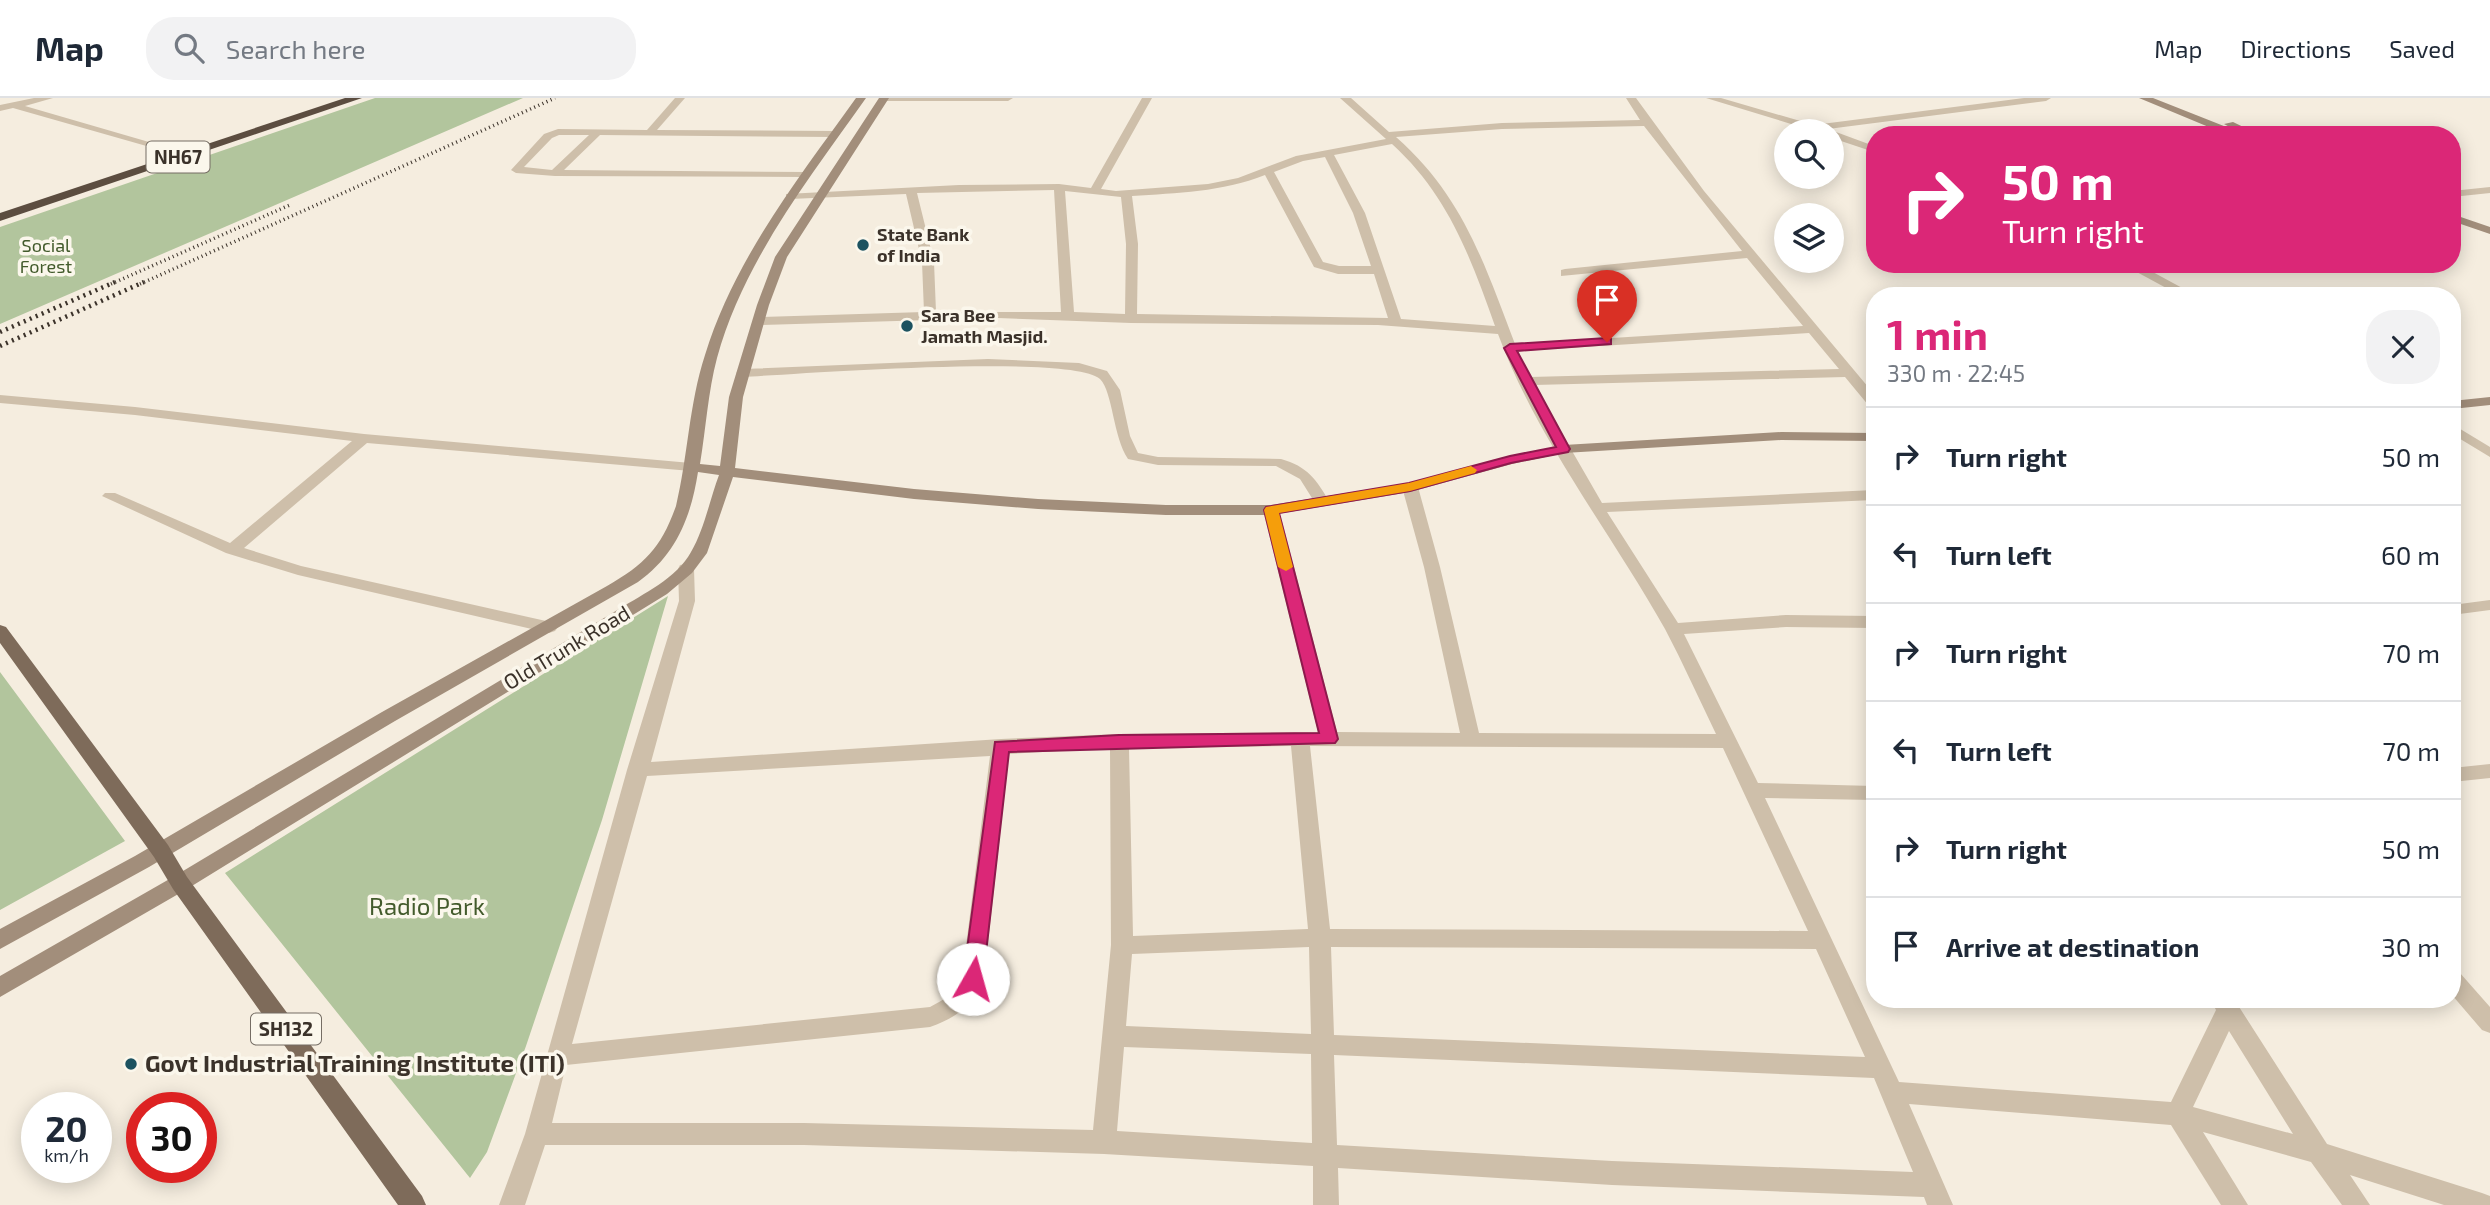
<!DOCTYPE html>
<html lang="en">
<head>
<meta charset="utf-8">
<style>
  :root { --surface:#fff; --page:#f2f2f3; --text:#1f2937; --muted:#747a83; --line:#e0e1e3; --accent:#db2777 }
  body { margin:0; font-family:"Exo 2",sans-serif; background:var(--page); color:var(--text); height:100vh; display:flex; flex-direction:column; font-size:26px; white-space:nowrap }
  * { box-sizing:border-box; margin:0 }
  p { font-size:23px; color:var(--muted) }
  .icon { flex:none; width:38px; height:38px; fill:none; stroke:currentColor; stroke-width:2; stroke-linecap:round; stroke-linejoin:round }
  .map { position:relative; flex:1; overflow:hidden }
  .drawer { position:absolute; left:1866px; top:189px; width:595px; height:721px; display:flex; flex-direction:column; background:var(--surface); border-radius:28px; box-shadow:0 4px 18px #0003 }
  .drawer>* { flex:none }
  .banner { position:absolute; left:1866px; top:28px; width:595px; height:147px; border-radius:28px; box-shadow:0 4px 18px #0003; background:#db2777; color:#fff; overflow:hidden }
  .fabs { position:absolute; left:1774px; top:21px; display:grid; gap:14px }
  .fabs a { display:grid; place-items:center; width:70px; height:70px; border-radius:50%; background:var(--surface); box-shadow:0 4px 18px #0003; font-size:35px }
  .speed { position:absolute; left:21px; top:994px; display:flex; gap:14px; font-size:35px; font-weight:700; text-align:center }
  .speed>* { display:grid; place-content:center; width:91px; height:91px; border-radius:50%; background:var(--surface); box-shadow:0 4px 18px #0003; line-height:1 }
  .speed small { font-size:18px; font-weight:400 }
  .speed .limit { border:10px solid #d22; background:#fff; color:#111 }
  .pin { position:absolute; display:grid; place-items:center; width:60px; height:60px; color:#fff; margin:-72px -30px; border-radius:50% 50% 50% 0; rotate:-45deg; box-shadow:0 0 7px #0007 }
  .pin .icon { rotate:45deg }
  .me { position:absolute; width:77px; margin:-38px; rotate:7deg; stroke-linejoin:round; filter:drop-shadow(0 0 5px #0008) }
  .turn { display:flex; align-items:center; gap:24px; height:147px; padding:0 21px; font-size:32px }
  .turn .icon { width:91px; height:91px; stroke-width:2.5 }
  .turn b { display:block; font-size:49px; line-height:60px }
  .round { display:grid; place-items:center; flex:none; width:74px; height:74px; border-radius:28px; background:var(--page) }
  .head { display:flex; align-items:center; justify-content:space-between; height:119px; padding:0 21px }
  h1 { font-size:42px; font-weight:700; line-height:52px; color:var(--accent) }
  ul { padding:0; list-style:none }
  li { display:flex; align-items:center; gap:21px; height:98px; padding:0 21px; border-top:2px solid var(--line) }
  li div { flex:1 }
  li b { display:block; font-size:26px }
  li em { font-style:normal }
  header { display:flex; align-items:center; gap:42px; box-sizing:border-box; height:98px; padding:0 35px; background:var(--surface); border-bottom:2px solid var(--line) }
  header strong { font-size:33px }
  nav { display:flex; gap:38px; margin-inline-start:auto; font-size:24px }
  .search { width:490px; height:63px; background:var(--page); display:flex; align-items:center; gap:18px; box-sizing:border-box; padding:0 24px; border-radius:28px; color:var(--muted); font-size:26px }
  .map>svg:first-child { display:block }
  .green { fill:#b2c59d }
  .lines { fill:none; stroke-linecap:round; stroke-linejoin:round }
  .street { fill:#cebfaa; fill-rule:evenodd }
  .secondary { fill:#a28e7b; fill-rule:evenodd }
  .primary { fill:#7e6b5a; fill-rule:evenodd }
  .highway { fill:#5c4d40; fill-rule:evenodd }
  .rail-far1 { stroke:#3b322a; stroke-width:3.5; stroke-dasharray:1 3.5; stroke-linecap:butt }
  .rail { stroke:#3b322a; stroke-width:4.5; stroke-dasharray:2 4.5; stroke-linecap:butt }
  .route { fill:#db2777; stroke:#8e194d; stroke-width:2 }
  .slow { fill:#f59e0b }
  .poi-dot { fill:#1c5260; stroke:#fbf7ec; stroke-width:2.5 }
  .labels { text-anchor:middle; stroke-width:7; stroke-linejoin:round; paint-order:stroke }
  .far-poi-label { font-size:18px; font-weight:bold; fill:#3b322a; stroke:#fbf7ec; text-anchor:start }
  .far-park-label { font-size:18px; fill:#435b2c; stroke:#fbf7ec }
  .shield { fill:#fbf7ec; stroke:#756d64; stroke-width:2 }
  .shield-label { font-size:19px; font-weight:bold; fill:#3b322a }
  .street-label { font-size:21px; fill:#3b322a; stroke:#fbf7ec }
  .near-park-label { font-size:24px; fill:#435b2c; stroke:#fbf7ec }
  .near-poi-label { font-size:24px; font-weight:bold; fill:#3b322a; stroke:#fbf7ec; text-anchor:start }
</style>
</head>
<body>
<header>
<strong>Map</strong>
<div class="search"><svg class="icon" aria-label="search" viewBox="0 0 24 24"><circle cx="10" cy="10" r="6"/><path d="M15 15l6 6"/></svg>Search here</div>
<nav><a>Map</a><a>Directions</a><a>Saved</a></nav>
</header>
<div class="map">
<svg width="2490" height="1107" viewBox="0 0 2490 1107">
  <rect width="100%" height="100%" fill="#f5eddf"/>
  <!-- green -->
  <path class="green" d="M375,0H523L0,226V129Z
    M668,498L602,722L526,948L487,1054L470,1080L225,775Z
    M0,574L125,743L0,812Z"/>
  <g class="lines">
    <!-- street -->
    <path class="street" d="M34,0H53L25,8L173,51L164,53L13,10L0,13V7Z
      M675,0H685L657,32L835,33L840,36L835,39L600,37L564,72L807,74V78L803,79L555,78L516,75L511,72L544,36L558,31L647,32ZM559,37H589L552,72L524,69L552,40Z
      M879,0H1013L1008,3H884Z
      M1142,0H1152L1101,91L1116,93L1208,86L1238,80L1296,58L1386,41L1340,0H1351L1389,34L1502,25L1640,22L1626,0H1636L1704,93L1874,296V309L1869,308L1845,279L1534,287L1602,405L1874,392V402L1607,414L1678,525L1786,517L1874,518V530L1786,529L1684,536L1758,685L1874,688V702L1765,700L1899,984L2171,1004L2216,912L2210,901H2234L2327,1046L2482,1095L2490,1098V1107H2444L2350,1077L2370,1107H2342L2311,1064L2203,1034L2248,1107H2221L2171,1027L1909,1006L1953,1107H1927L1924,1099L1612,1087L1338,1070L1339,1107H1313V1068L1104,1056L804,1047H545L525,1107H499L525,1036L627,672L679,503L678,471L680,467L686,466L694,471L695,503L651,664L1001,641L1119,636L1318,634L1263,412L1271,407L1279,412L1337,634L1460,635L1424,469L1402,389L1410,384L1418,389L1440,469L1479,635L1716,636C1699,601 1683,565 1665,531C1610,433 1537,342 1498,236L1378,227L1131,225L998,220L759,227L753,223L759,219L924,214L922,164L906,96L790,101L786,100V96L959,87L1059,86L1091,90ZM1644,28L1742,153L1565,171L1561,172V178L1747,160L1803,228L1515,246C1484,165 1463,98 1396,39L1502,31ZM1392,46C1448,97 1470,158 1495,228L1401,221L1365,115L1334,57ZM1325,59L1353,115L1371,168H1339L1323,164L1274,74L1303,63ZM1265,77L1314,169L1338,176H1374L1388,220L1137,216L1138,146L1132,98C1177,95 1222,94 1265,77ZM1054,92L1061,214H936L934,164L917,95ZM1065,93L1121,99L1126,146L1125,216L1074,214ZM1809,235L1839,271L1530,279L1518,253ZM1291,648L1308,831L1133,838L1129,650ZM1310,648L1723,650L1808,833L1330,831ZM1110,650L1111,847L1093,1032L804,1025H552L566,967L930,929C958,919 971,908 984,881L1009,656ZM990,658L962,880L948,899L930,909L572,946L647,678ZM1309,849L1311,936L1126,928L1132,856ZM1331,849L1816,851L1865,959L1334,937ZM2229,933L2293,1036L2193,1009ZM1124,949L1311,956L1312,1045L1117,1033ZM1334,957L1874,980L1913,1074L1612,1063L1337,1047Z
      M1706,0H1721L1814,27L2024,0H2051L2046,3L1828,31L1829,33H1814Z
      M2026,28L2031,31L2030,33L1985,37Z
      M1831,33L1836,34L1874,48V54L1832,40Z
      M2490,89V95L2452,99V93Z
      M2122,166H2138L2197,198H2181Z
      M988,261L1079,265L1107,273L1120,292L1130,338L1138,355L1158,359L1281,361C1307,368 1317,382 1330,405L1327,408H1317L1300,381L1276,368L1158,367L1128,361C1113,339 1113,294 1100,281C1071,255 796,276 743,279L736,275L743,271Z
      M0,297L135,309L364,336L691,365L698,369L691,373L367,345L244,450L301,468L555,525L558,529L555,533L549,535L298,477L226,455L102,398L105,395H115L230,445L352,343L135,317L0,305Z
      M2452,326L2490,349V359L2452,336Z
      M2490,502V512L2452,517V507Z
      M2490,666V680L2452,684V670Z
      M2452,873L2460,875L2490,909V935L2482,932L2452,897Z"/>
    <!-- secondary -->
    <path class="secondary" d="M856,0H866C809,81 744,162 717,260C708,294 706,330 700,366L720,368L729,299L757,207L775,159L879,0H889L787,159L769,207L743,299L735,370L914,391L1038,401L1166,407H1271L1409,385L1510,358L1564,347L1781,334L1874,335V343L1781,342L1564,355L1512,366L1410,394L1271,417H1166L1038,411L914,401L733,379L707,455L692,475L667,496L187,791L0,899V878L173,779L619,511C643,496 677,480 691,454C704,432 710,401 719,377L698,374C691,419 676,457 638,484L395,623L149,769L0,851V831L135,758L382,614L607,488C645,466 661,450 676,408C688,358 689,306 705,257C735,160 798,81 856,0Z
      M2139,0H2153L2239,34L2224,26L2233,24L2260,37H2228Z
      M2452,116L2490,129V136L2452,123Z
      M2490,299V307L2452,311V303Z"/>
    <!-- primary -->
    <path class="primary" d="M0,527L6,529L168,747L187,779L422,1098L426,1107H398L173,791L154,759L0,545Z"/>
    <!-- highway -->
    <path class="highway" d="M345,0H362L0,123V115Z"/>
    <!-- rail-far1 -->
    <path class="rail-far1" d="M111,186L292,106
      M140,186L555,0"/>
    <!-- rail -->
    <path class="rail" d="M0,234L115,184
      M0,248L144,184"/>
  </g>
  <!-- route -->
  <path class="route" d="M1607,240L1611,241V246L1517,253L1570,351L1568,354L1511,365L1410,393L1279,415L1338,641L1335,645L1009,654L983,881L980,887L973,890L966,887L963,881L995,644L1119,637L1319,635L1264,412L1266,409L1409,385L1510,358L1556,349L1504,250L1510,246Z"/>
  <!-- slow -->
  <path class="slow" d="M1471,368L1477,372L1475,375L1410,393L1279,415L1293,469L1286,473L1278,469L1264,412L1266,409L1409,385Z"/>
  <!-- markers -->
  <g class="poi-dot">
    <circle cx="863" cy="147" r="7"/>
    <circle cx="907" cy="228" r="7"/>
    <circle cx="131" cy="966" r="7"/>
  </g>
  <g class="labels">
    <!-- far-poi labels -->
    <g class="far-poi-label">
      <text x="877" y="143">State Bank<tspan x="877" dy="21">of India</tspan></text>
      <text x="921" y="224">Sara Bee<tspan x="921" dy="21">Jamath Masjid.</tspan></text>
    </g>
    <!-- far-park labels -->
    <g class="far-park-label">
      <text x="46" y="154">Social<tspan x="46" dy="21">Forest</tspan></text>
    </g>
    <!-- shield labels -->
    <g class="shield">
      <rect x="146.5" y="43.5" width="63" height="31" rx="5"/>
      <rect x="251" y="915.5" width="70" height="31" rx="5"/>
    </g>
    <g class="shield-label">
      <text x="178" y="66">NH67</text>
      <text x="286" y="938">SH132</text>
    </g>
    <!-- street labels -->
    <g class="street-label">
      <text transform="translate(567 550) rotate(-31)" y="7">Old Trunk Road</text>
    </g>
    <!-- near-park labels -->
    <g class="near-park-label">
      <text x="427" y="817">Radio Park</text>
    </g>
    <!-- near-poi labels -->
    <g class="near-poi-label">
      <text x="145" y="974">Govt Industrial Training Institute (ITI)</text>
    </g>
  </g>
</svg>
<div class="fabs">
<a><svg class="icon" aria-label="search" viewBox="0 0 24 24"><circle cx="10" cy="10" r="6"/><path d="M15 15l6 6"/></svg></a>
<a><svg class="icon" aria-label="layers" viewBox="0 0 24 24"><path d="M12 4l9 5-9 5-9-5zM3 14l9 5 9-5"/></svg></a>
</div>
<div class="speed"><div>20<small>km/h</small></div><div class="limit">30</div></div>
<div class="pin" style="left:1607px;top:244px;background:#d93025"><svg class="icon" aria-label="arrive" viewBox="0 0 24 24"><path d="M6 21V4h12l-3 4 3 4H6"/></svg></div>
<svg class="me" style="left:973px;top:881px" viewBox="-20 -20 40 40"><circle r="19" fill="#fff"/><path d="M0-13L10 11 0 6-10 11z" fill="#db2777"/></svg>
<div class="banner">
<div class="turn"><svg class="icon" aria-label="right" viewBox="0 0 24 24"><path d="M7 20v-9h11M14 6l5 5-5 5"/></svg><div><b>50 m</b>Turn right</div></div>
</div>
<section class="drawer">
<div class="head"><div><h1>1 min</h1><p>330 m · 22:45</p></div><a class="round"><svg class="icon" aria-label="close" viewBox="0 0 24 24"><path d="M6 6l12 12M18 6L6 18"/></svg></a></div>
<ul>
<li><svg class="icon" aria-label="right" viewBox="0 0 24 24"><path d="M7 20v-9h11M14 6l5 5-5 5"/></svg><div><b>Turn right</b></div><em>50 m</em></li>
<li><svg class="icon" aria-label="left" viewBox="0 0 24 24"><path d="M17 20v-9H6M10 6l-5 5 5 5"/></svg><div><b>Turn left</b></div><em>60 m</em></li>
<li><svg class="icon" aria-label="right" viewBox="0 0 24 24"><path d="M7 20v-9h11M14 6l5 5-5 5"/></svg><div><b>Turn right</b></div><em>70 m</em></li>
<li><svg class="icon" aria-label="left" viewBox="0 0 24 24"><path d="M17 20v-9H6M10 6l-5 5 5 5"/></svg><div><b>Turn left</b></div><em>70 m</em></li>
<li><svg class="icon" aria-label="right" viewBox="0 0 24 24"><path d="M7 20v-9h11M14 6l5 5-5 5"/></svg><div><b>Turn right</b></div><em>50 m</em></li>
<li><svg class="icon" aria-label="arrive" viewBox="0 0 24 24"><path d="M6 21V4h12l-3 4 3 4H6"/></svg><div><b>Arrive at destination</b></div><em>30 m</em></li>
</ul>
</section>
</div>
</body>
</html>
